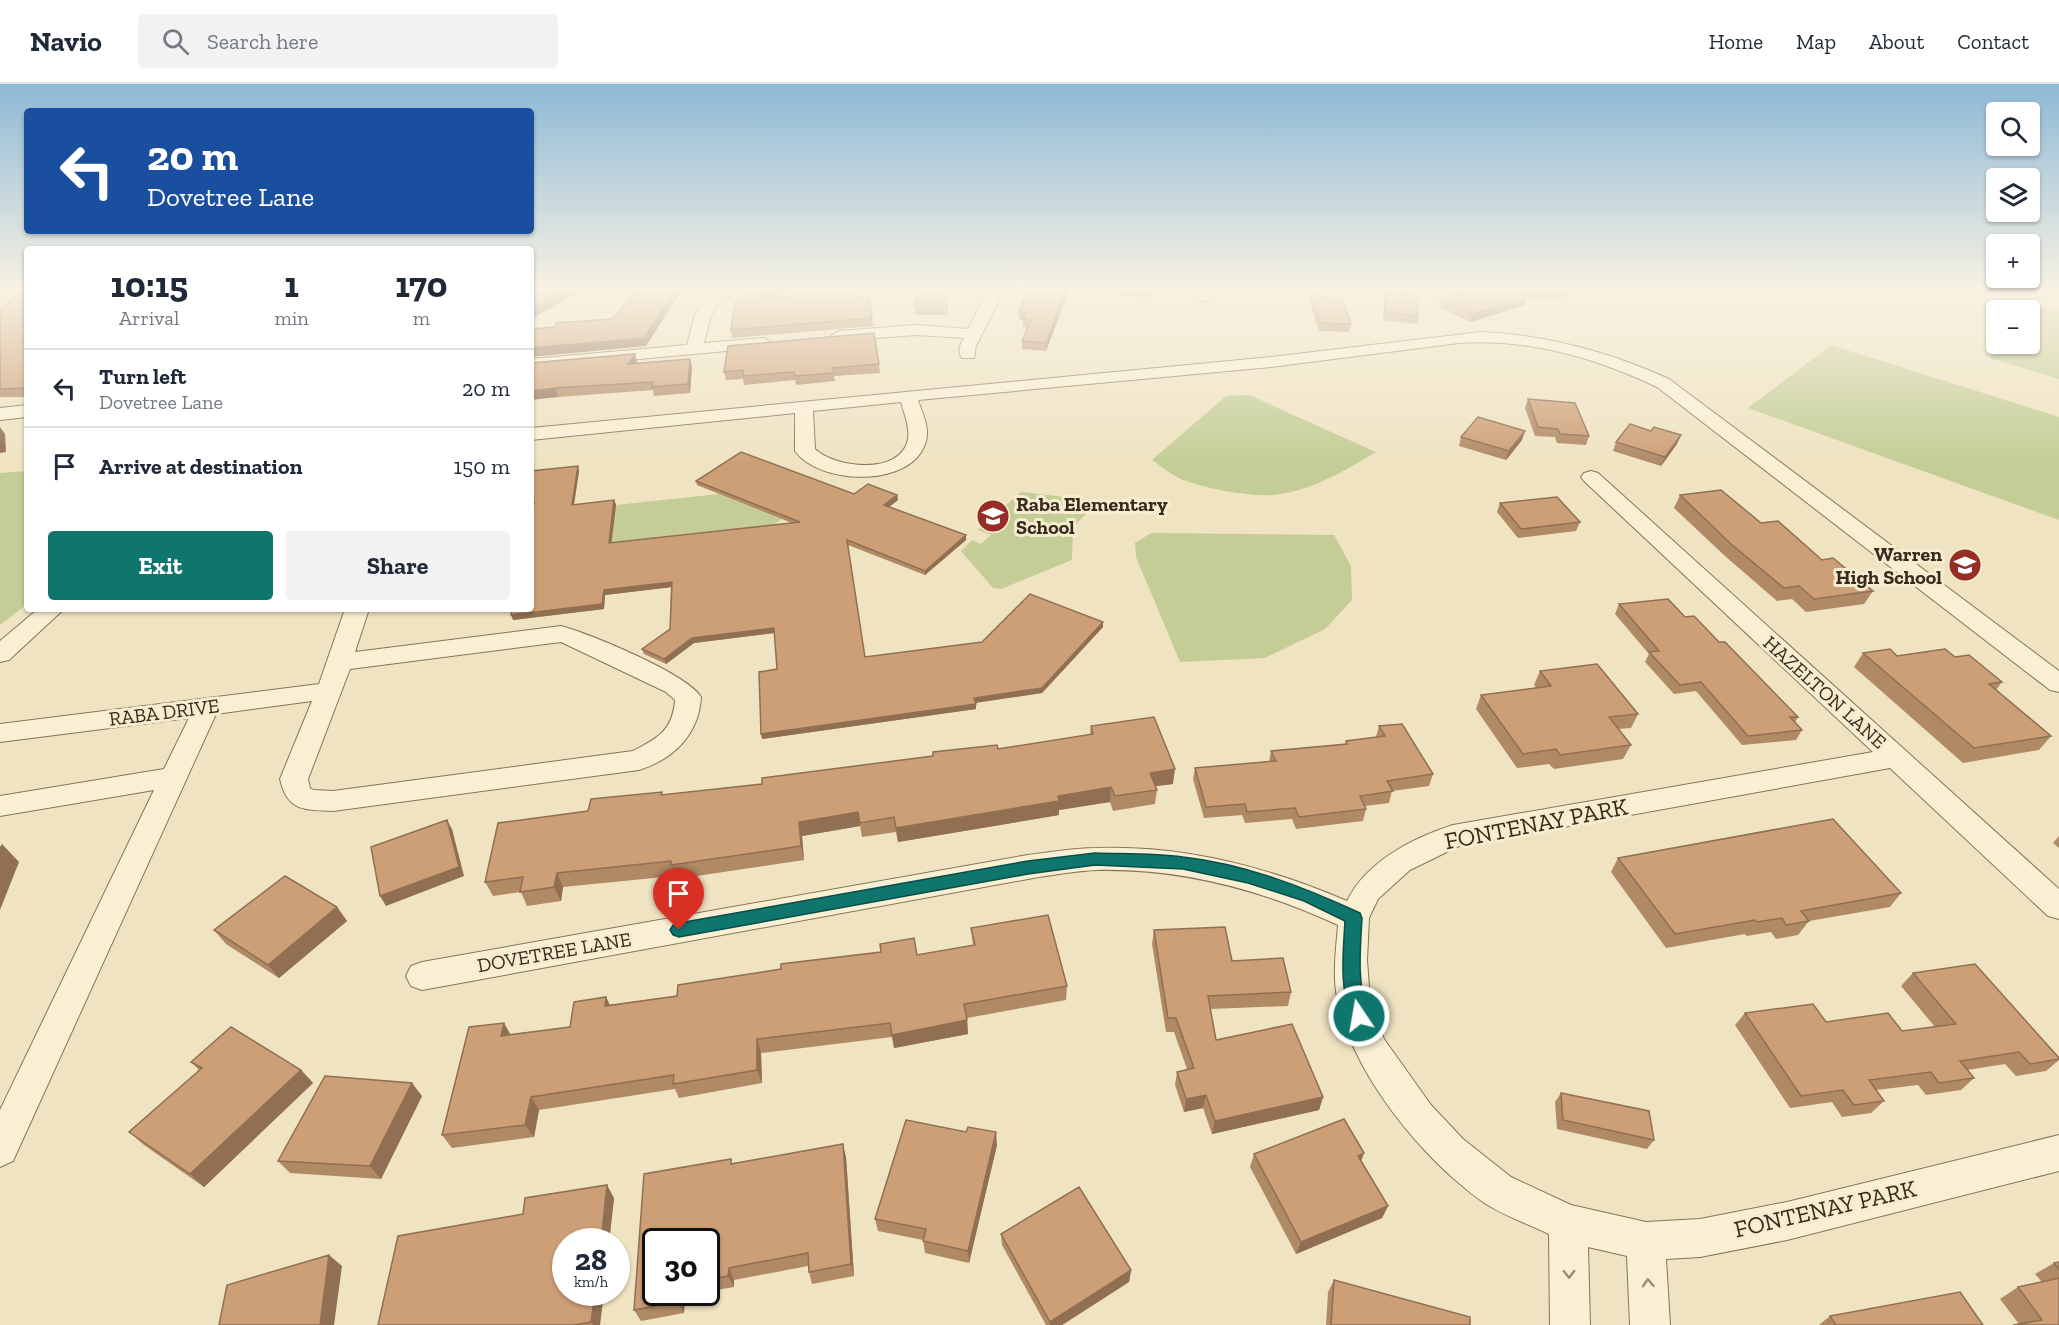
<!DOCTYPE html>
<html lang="en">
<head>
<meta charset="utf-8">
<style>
  :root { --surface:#fff; --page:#f2f2f3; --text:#1f2937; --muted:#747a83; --line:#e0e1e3; --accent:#0f766e }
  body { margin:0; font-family:"Zilla Slab",serif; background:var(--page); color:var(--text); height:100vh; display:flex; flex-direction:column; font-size:22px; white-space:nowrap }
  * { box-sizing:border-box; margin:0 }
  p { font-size:20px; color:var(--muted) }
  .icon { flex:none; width:33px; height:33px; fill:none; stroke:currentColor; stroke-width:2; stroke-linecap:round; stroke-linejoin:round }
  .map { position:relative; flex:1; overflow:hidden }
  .drawer { position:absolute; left:24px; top:162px; width:510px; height:366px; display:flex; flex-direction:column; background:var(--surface); border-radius:6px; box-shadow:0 2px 4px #0004 }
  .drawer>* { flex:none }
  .guide { position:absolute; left:24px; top:24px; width:510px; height:126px; border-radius:6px; box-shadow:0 2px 4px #0004; background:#1a4fa0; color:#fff; overflow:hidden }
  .controls { position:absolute; left:1986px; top:18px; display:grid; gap:12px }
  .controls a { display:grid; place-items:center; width:54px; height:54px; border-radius:6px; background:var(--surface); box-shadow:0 2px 4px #0004; font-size:30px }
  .speed { position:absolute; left:552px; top:1144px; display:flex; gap:12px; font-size:30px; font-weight:700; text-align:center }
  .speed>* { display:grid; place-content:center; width:78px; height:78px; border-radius:50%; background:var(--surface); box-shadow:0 2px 4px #0004; line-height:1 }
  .speed small { font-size:15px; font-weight:400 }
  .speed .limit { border:3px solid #111; border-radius:9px; background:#fff; color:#111 }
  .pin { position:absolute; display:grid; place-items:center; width:51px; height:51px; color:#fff; margin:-62px -26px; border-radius:50% 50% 50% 0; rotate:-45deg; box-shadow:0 0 6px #0007 }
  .pin .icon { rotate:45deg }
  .me { position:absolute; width:66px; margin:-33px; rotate:348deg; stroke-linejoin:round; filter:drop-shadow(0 0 4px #0008) }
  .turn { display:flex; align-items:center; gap:21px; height:126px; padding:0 24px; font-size:27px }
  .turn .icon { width:78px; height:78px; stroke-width:2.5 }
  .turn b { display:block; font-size:42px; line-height:51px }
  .eta { display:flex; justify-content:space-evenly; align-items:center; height:102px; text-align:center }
  .eta b { font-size:36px; font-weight:700; line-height:42px }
  .action { display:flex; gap:12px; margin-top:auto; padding:12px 24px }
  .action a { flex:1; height:69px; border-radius:6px; background:var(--accent); color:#fff; font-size:24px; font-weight:700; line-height:69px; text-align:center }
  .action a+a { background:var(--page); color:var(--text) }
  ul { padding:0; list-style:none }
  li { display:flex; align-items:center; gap:18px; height:78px; padding:0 24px; border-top:2px solid var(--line) }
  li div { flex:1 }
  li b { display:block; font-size:22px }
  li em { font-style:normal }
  header { display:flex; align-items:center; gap:36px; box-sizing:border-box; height:84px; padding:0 30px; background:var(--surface); border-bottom:2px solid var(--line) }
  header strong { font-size:28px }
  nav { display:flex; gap:33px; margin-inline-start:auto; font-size:21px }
  .search { width:420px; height:54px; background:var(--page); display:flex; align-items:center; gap:15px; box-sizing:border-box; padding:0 21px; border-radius:6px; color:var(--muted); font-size:22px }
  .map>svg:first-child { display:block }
  .green { fill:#c3cd95 }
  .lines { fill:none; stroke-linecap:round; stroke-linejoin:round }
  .minor-casing { stroke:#887458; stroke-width:2 }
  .minor { fill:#f9f0d4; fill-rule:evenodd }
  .wall { fill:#b08965 }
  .shaded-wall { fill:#906f53 }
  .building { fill:#cd9f76; stroke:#906f53; stroke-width:1.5 }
  .oneway { stroke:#988e78 }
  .route { fill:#0f766e; stroke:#0a4d48; stroke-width:1.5 }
  .labels { text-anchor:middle; stroke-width:6; stroke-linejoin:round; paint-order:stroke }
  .poi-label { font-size:20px; font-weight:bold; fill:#382b1d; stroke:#f6edd0; text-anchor:start }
  .street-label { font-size:20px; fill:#382b1d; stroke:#f6edd0 }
  .near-street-label { font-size:24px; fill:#382b1d; stroke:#f6edd0 }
</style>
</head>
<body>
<header>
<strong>Navio</strong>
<div class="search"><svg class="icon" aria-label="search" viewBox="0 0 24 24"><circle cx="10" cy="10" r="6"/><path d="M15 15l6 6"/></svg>Search here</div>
<nav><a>Home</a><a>Map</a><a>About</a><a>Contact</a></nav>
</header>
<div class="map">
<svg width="2059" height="1241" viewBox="0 0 2059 1241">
  <rect width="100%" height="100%" fill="#efe3c1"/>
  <!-- green -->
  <path class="green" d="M2044,223L2059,227V295L1989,274L2004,260H2030V236Z
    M1831,261L2059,333V436L1748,324Z
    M1249,311L1376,368C1346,386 1311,407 1274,411C1251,413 1200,404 1179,394C1170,390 1161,382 1152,376L1226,312Z
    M27,387V520L0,541V389Z
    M1021,408L1092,416L1090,426L1073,443L1072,476L1001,505L993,504L961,467L972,456L981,460L991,451L978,446Z
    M719,410L782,435L765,446L611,464L616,421Z
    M1151,449L1334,451L1351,482L1352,516L1325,545L1265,574L1180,578L1136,473L1135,459Z"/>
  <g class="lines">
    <!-- minor casing -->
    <g class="minor-casing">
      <path id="minor" d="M713,206H729L711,231L704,259L764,254L772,259L770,263L531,285V275L687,261L695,231Z
        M988,206H1004L976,262L974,274H962C957,267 960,261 964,254L916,251L839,257L831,252L839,247L916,241L968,245Z
        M1196,206H1212L1210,217H1198Z
        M1481,248C1546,251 1610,268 1669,295L2059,587V608L2050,606L1657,303C1596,274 1527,254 1459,259L1271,283L918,316C922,328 930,344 926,357C914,404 820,402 795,367V329L531,356V344L1271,273ZM901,318C904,329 910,343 908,355C901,392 835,384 815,365L813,327Z
        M27,321V333L0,336V324Z
        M1591,387L1598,389L2059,805V835L2048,832L1890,684L1459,762L1410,786L1378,815L1369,834L1367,876L1370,917L1384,955L1431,1021L1463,1055L1511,1093L1571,1121L1646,1138L1700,1135L1787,1118L2059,1051V1087L1787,1156L1700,1173L1666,1175L1670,1241H1630L1627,1172L1588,1163L1590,1241H1550L1549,1150C1528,1140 1502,1131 1483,1118C1422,1074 1355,993 1338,918C1332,893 1336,866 1338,841C1262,806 1182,784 1097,786C1074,787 1051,791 1028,795L422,906L411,902L406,892L411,882L422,878L1028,771C1051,768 1074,764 1097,764C1183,761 1268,783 1347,817C1366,778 1412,754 1453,741L1873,668L1584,397L1581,393L1584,389Z
        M38,525H64L9,576L0,578V557Z
        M345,525H369L355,568L561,542C590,550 686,589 701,613C699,650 674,675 639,686L333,727C304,726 287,727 280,695L312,617L216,630L13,1077L0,1083V1026L154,706L0,732V712L164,685L189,634L0,658V640L319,600ZM561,558L666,608L675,616C673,646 658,654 633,667L333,707L313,706L310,704L308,695L350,585Z"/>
    </g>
    <!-- minor -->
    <use href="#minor" class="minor"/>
  </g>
  <!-- wall -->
  <path class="wall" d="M27,206V313H0V225Z
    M748,206H786L776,212H853L872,234L873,242L732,254L731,246Z
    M948,206L947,231H915V224Z
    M1028,206H1069L1046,267L1022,265V257L1028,243H1023V236H1019V228Z
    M1116,206H1153L1151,214L1115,212Z
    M1386,206L1418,232L1417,240L1383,236L1384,214Z
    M1467,206H1568L1565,214H1527L1525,221L1470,238L1438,222L1440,214Z
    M1311,211L1351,240L1349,248L1319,247L1310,219Z
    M728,262L879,280L880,289L834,292L835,297L796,301L795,296L744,301L743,295L726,296L724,288Z
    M637,278L636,280L692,283L690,309L654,312L653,306L558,313L531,279Z
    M1528,315L1589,352L1586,361L1557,359L1555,353L1535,352L1525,324Z
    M1651,347L1681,351L1677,360L1661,382L1613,367L1616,358Z
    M1461,353L1522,356L1506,376L1459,362Z
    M531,387H579L574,421L614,416L616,421L611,459L792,439L697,401L696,397L854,410L897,411L898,416L889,423L966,456L925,491L848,461L865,573L982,558L1103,538V543L1042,609L975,619L976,625L762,655L777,585L774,549L694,559L666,580L644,570L642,565L670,545L671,503L605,511L604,525L513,536L533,424L531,425Z
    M1680,411L1761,439L1873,507L1864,520L1806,528L1792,515L1777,517L1725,472L1674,424Z
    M1500,419L1580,438L1576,447L1518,454L1497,428Z
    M1619,520L1685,533L1719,558L1798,633L1795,638L1802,646L1796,656L1742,661L1696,607L1674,610L1645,578L1649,570L1615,530Z
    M1863,569L1897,572L1955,573L2002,598L1996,606L2051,652L2039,666L1963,679L1854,583Z
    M1540,587L1638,630L1631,644L1618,645L1631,661L1623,675L1554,685L1549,680L1517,684L1476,625L1481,611L1536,604L1534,601Z
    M1091,642L1173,700L1155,702L1157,706L1155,720L1113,727L1110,718L1059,726V731L898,758L896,748L862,753L860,742L802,752L804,776L676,795L674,792L563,803L561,817L527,822L521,808L493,812L485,798L662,708V711L762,700L998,665L1090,651Z
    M1379,642L1433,690L1429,702L1392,707L1389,719L1365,722L1366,725L1363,737L1296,745L1292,735L1245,739L1242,731L1204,734L1193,695L1195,684L1269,678L1271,667L1345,660L1346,657L1376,653Z
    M2059,752V764L2053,759Z
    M1618,774L1901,809L1890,823L1809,837L1798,851L1776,855L1771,848L1747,852L1745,850L1666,864L1611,788Z
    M337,823L347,837L279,894L226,860L214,846Z
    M971,844L1067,902L1066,916L967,934L968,950L894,964L892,953L761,969L762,999L679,1014L675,1005L539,1026L534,1053L452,1064L442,1051L511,950L570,943L606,913L610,921L677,912L973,861Z
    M1154,846L1232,877L1291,908L1288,922L1210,925L1216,956L1323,1013L1319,1026L1212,1050L1203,1024L1184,1028L1175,1001L1177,988L1187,985L1174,948H1166L1152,860Z
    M1913,889L2059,974V976L2046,987L2016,992L2005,980L1967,986L1974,994L1961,1006L1926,1011L1918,1001L1876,1006L1884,1017L1871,1029L1842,1033L1832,1018L1790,1024L1735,941L1745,929L1902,947L1935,943L1901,902Z
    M191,978L301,986L313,999L204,1103L144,1061L129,1048L199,986Z
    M1561,1009L1654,1056L1647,1065L1557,1045L1555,1018Z
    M422,1012L381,1095L290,1089L278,1077Z
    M997,1061L969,1179L925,1169L923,1156L878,1147L875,1135Z
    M1364,1069L1361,1077L1388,1122L1382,1134L1296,1170L1250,1083L1254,1070Z
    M846,1073L854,1192L812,1200L809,1188L808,1182L734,1196V1203L706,1208V1158L656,1209H703L685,1212L684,1229L641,1237L634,1226L733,1079Z
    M614,1114L609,1158H566L600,1241H378Z
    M1001,1150L1131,1186L1129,1198L1062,1241H1046L1002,1161Z
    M2059,1178V1241L2019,1240L2000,1215L2018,1203L2042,1198L2035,1190L2054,1179Z
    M1334,1196L1470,1241H1326L1328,1208Z
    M1830,1232L1983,1241H1819Z"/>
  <!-- shaded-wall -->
  <path class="shaded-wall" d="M566,206H577V209L531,235V226Z
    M676,206H682L646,262L531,273V264L644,254Z
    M772,206H786L763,220L762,213Z
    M1066,206H1069L1046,267V259Z
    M1527,213L1525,221L1470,238L1472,230Z
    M635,270L637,278L630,288L628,280Z
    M690,275L692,283L690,309L688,300Z
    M556,304L558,313L531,316V307Z
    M0,343L5,350L6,368L0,369Z
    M1525,347L1522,356L1506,376L1509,367Z
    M1681,351L1677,360L1661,382L1665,373Z
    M578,382L579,387L573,426L572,421Z
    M897,411L898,416L885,426L884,421Z
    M614,416L616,421L611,464L609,459Z
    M966,451V456L925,491V487Z
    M672,498L673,503L605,511L604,525L513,536L511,531L604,506Z
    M1103,538V543L1042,609L974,619V614Z
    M774,544L775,549L694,559L666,580L664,575L692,554Z
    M976,620V625L762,655L761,650Z
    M1175,685L1173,700L1149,703L1150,689Z
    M1111,703L1110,718L1059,726V731L898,758L896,744L1058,712Z
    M858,728L860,742L802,752L804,776L801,762L799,738Z
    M447,736L452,745L464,792L386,822L380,812Z
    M2,760L19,778L0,826V763Z
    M557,789L563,803L561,817L554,803Z
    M337,823L347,837L279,894L268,881Z
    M606,913L612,927L605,922Z
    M967,936L968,950L894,964L892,951Z
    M504,939L512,953L501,952Z
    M757,955L761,969L762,999L757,986Z
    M301,986L313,999L204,1103L190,1090Z
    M412,999L422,1012L381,1095L370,1082Z
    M1206,1011L1203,1024L1184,1028L1186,1015Z
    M531,1013L539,1026L534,1053L525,1041Z
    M1323,1013L1319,1026L1212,1050L1215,1037Z
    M996,1048L997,1061L969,1179L968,1167Z
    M843,1060L846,1073L854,1192L851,1180Z
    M1364,1069L1359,1082L1358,1072Z
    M607,1101L614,1114L609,1158H601Z
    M1388,1122L1382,1134L1296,1170L1301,1158Z
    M329,1171L342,1182L334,1241H320Z
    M729,1184L734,1196V1203L728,1192Z
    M1131,1186L1129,1198L1062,1241H1050V1238Z
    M595,1209H604L600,1241H593L591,1238Z
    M678,1209H683L685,1212L684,1229L678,1218Z"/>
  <!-- building -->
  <path class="building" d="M23,206H27V304L0,305V225Z
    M531,206H566L531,226Z
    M637,206H676L644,254L531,264V245L556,243V239L612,235Z
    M748,206H772L762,213L853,209V212H869L872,234L731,246L735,218Z
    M916,206H947V223L915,224Z
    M1028,206H1066L1046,259L1022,257L1031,235H1023L1026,228H1019Z
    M1386,206L1418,209V232L1385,228Z
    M1467,206H1564H1522L1527,213L1472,230L1440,214Z
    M1311,211L1340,215L1344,219L1351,240L1320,239Z
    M874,249L879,280L833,284L834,289L795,292L794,288L743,292V286L724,288L728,262Z
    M635,270L628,280L690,275L688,300L652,303L653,298L556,304L531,307V279Z
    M1528,315L1575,319L1589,352L1560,350L1558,345L1538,343Z
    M1478,333L1525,347L1509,367L1461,353Z
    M1630,340L1651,347L1654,343L1681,351L1665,373L1616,358Z
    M741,368L854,410L868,400L897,411L884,421L966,451L925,487L847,456L865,573L982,558L1030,510L1103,538L1042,604L974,614L976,620L761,650L759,588L777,585L774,544L692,554L664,575L642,565L670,545L672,498L604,506L602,520L511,531L512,525H531V434L534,419L531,420V387L578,382L572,421L614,416L609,459L800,438L696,397Z
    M1721,406L1761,439L1778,437L1822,476L1833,474L1873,507L1814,515L1799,502L1784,504L1731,460L1680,411Z
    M1557,413L1580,438L1521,445L1500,419Z
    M1668,515L1685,533L1694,532L1719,558H1725L1798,633H1790L1802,646L1748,652L1701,598L1680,601L1649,568L1659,567L1619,520Z
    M1890,565L1897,572L1945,565L1955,573L1969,571L2002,598L1989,600L2051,652L1974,664L1863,569Z
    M1597,580L1638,630L1609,633L1631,661L1560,671L1556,665L1523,670L1481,611L1551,602L1540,587Z
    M1154,633L1175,685L1150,689L1157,706L1115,712L1111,703L1058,712L1059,717L896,744L894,733L860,739L858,728L799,738L801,762L671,781V777L557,789L554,803L520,808L523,793L485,798L498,739L588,727L591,715L662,708L661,711L762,700V694L933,672V668L997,661L998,665L1093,650L1091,642Z
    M1402,640L1433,690L1387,697L1393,707L1360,712L1366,725L1299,733L1295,724L1247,728L1245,720L1206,723L1195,684L1276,677L1271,667L1347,660L1346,657L1385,652L1379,642Z
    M1833,735L1901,809L1801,827L1809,837L1786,841L1782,834L1757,838L1755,836L1675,850L1618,774Z
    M447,736L459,783L380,812L371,763Z
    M285,792L337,823L268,881L214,846Z
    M1048,831L1067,902L964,920L967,936L892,951L890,939L757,955V986L673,1000L674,991L531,1013L525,1041L442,1051L469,943L504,939L501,952L570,943L574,918L606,913L605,922L677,912L678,901L781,885V880L881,868L880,860L914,854L917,871L975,861L971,844Z
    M1225,843L1232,877L1283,874L1291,908L1208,912L1216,956L1292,940L1323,1013L1215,1037L1206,1011L1186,1015L1177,988L1194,984L1176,934H1168L1154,846Z
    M1975,880L2059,974V975L2030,980L2019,968L1960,977L1974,994L1939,999L1931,988L1869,996L1884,1017L1854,1021L1843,1006L1801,1012L1745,929L1813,920L1826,938L1888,929L1902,947L1956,940L1913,889Z
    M231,943L301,986L190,1090L129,1048L202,984L191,978Z
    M325,992L412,999L370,1082L278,1077Z
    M1561,1009L1649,1027L1654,1056L1563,1036Z
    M1344,1035L1364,1069L1358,1072L1388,1122L1301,1158L1254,1070Z
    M906,1036L966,1048L968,1043L996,1048L968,1167L923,1157L926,1145L875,1135Z
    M843,1060L851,1180L809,1188L808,1169L729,1184L728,1192L706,1196V1158H656V1209H678V1218L634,1226L644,1090L731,1075V1080Z
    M607,1101L601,1158H566V1209H595L591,1238L574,1241H378L398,1152L523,1130L525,1114Z
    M1079,1103L1131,1186L1050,1238L1001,1150Z
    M329,1171L320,1241H219L227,1201Z
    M2059,1178V1185L2054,1179Z
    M2059,1194V1241H2013L2042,1236L2018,1203Z
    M1334,1196L1470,1233V1241H1331Z
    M1960,1208L1983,1241H1836L1830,1232Z"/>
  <!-- one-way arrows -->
  <defs><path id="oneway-chevron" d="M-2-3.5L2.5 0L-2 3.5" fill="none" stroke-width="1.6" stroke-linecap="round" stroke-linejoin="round" transform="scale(1.5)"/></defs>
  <g class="oneway">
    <use href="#oneway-chevron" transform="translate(1569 1190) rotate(89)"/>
    <use href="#oneway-chevron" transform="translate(1648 1199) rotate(-93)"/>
  </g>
  <!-- sky -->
  <linearGradient id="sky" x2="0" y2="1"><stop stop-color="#8db9d6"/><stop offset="0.54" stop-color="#f8f2e3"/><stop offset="1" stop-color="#f8f2e3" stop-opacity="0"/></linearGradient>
  <rect width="2059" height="380" fill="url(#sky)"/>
  <!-- route -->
  <path class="route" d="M1095,769C1124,770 1154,769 1183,773C1245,780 1304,803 1360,829L1362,834C1360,867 1357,901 1368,932L1365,938L1359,940L1353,938C1339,907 1343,870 1345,837L1304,817L1248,799L1183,785L1095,781L1028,790L679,853L673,851L670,846L673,841L679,839L1028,777Z"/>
  <!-- icons -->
  <defs>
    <g id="school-disc" transform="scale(1.725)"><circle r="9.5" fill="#982d27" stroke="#f6edd0"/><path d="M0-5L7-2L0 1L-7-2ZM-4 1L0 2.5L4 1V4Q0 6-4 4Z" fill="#fff"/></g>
  </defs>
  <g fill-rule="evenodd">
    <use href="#school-disc" x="993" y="432"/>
    <use href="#school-disc" x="1965" y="481"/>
  </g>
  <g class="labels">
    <!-- poi labels -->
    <g class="poi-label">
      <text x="1016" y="427">Raba Elementary<tspan x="1016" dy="23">School</tspan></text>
      <text x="1942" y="477" text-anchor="end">Warren<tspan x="1942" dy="23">High School</tspan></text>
    </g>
    <!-- street labels -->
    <g class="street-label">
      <text transform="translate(1825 608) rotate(42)" y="7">HAZELTON LANE</text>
      <text transform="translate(164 628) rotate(-7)" y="7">RABA DRIVE</text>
      <text transform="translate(554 868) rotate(-10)" y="7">DOVETREE LANE</text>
    </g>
    <!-- near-street labels -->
    <g class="near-street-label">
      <text transform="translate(1536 740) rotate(-11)" y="8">FONTENAY PARK</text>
      <text transform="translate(1825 1125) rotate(-13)" y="8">FONTENAY PARK</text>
    </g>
  </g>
</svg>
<div class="controls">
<a><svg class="icon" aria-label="search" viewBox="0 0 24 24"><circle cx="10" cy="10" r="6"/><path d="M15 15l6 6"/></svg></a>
<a><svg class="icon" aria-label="layers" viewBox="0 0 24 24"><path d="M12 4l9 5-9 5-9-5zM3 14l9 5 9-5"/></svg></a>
<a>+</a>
<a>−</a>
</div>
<div class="speed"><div>28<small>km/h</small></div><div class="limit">30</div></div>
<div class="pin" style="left:679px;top:846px;background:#d93025"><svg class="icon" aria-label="arrive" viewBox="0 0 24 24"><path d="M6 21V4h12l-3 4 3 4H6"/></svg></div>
<svg class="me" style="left:1359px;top:932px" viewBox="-20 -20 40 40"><circle r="17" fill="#0f766e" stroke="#fff" stroke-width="3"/><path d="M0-11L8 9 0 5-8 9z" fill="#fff"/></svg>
<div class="guide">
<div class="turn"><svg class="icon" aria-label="left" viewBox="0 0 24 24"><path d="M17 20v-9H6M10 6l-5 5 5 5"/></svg><div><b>20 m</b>Dovetree Lane</div></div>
</div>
<section class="drawer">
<div class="eta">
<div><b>10:15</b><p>Arrival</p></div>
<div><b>1</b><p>min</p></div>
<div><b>170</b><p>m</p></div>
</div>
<ul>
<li><svg class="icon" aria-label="left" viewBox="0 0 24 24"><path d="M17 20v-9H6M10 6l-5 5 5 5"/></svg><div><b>Turn left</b><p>Dovetree Lane</p></div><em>20 m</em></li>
<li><svg class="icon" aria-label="arrive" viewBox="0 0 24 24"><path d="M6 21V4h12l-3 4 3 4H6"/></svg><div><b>Arrive at destination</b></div><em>150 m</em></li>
</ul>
<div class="action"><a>Exit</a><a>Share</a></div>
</section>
</div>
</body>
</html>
